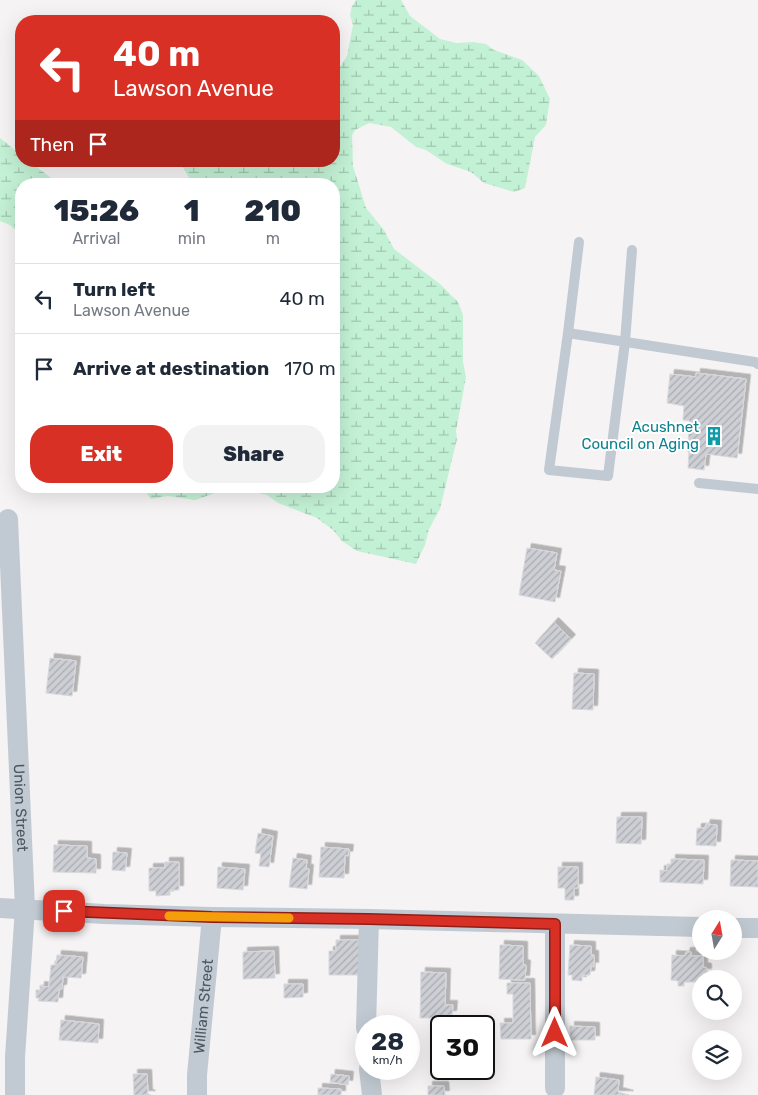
<!DOCTYPE html>
<html lang="en">
<head>
<meta charset="utf-8">
<style>
  :root { --surface:#fff; --page:#f2f2f3; --text:#1f2937; --muted:#747a83; --line:#e0e1e3; --accent:#d93025 }
  body { margin:0; font-family:Rubik,sans-serif; background:var(--page); color:var(--text); height:100vh; display:flex; flex-direction:column; font-size:19px; white-space:nowrap }
  * { box-sizing:border-box; margin:0 }
  p { font-size:16px; color:var(--muted) }
  .icon { flex:none; width:28px; height:28px; fill:none; stroke:currentColor; stroke-width:2; stroke-linecap:round; stroke-linejoin:round }
  .map { position:relative; flex:1; overflow:hidden }
  .drawer { position:absolute; left:15px; top:178px; width:325px; height:315px; display:flex; flex-direction:column; background:var(--surface); border-radius:20px; box-shadow:0 5px 20px #0002 }
  .drawer>* { flex:none }
  .banner { position:absolute; left:15px; top:15px; width:325px; height:152px; border-radius:20px; box-shadow:0 5px 20px #0002; background:#d93025; color:#fff; overflow:hidden }
  .needle { width:32px; rotate:11deg }
  .tools { position:absolute; left:692px; top:910px; display:grid; gap:10px }
  .tools a { display:grid; place-items:center; width:50px; height:50px; border-radius:50%; background:var(--surface); box-shadow:0 5px 20px #0002; font-size:25px }
  .speed { position:absolute; left:355px; top:1015px; display:flex; gap:10px; font-size:25px; font-weight:700; text-align:center }
  .speed>* { display:grid; place-content:center; width:65px; height:65px; border-radius:50%; background:var(--surface); box-shadow:0 5px 20px #0002; line-height:1 }
  .speed small { font-size:12px; font-weight:400 }
  .speed .limit { border:2px solid #111; border-radius:8px; background:#fff; color:#111 }
  .pin { position:absolute; display:grid; place-items:center; width:42px; height:42px; color:#fff; margin:-21px; border-radius:10px; box-shadow:0 2px 8px #0006 }
  .me { position:absolute; width:55px; margin:-28px; rotate:0deg; stroke-linejoin:round; filter:drop-shadow(0 0 4px #0008) }
  .turn { display:flex; align-items:center; gap:18px; height:105px; padding:0 15px; font-size:22px }
  .turn .icon { width:65px; height:65px; stroke-width:2.5 }
  .turn b { display:block; font-size:35px; line-height:42px }
  .then { display:flex; align-items:center; height:48px; padding:0 15px; background:#0003; gap:10px; font-size:19px }
  .eta { display:flex; justify-content:space-evenly; align-items:center; height:85px; text-align:center }
  .eta b { font-size:30px; font-weight:800; line-height:35px }
  .button { display:flex; gap:10px; margin-top:auto; padding:10px 15px }
  .button a { flex:1; height:58px; border-radius:20px; background:var(--accent); color:#fff; font-size:20px; font-weight:800; line-height:58px; text-align:center }
  .button a+a { background:var(--page); color:var(--text) }
  ul { padding:0; list-style:none }
  li { display:flex; align-items:center; gap:15px; height:70px; padding:0 15px; border-top:1px solid var(--line) }
  li div { flex:1 }
  li b { display:block; font-size:19px }
  li em { font-style:normal }
  .map>svg:first-child { display:block }
  .wetland { fill:url(#wetland-marsh) }
  .building { fill:url(#building-hatch); stroke:#d7d9de; filter:url(#shadow) }
  .lines { fill:none; stroke-linecap:round; stroke-linejoin:round }
  .lane { stroke:#c1cad2; stroke-width:10 }
  .street { stroke:#c1cad2; stroke-width:20 }
  .route-casing { stroke:#8d1f18; stroke-width:12 }
  .route { stroke:#d93025; stroke-width:9 }
  .slow { stroke:#f59e0b; stroke-width:9 }
  .labels { text-anchor:middle; stroke-width:4; stroke-linejoin:round; paint-order:stroke }
  .culture-label { font-size:15px; fill:#0d838f; stroke:#fff; text-anchor:end }
  .street-label { font-size:15px; fill:#4a5661; stroke:#fff }
</style>
</head>
<body>
<div class="map">
<svg width="758" height="1095" viewBox="0 0 758 1095">
  <defs>
    <pattern id="wetland-marsh" width="20" height="14" patternUnits="userSpaceOnUse" patternTransform="scale(1.25)"><rect width="20" height="14" fill="#c3f1d5"/><path d="M1 5h8M5 5V1M11 12h8M15 12V8" fill="none" stroke="#a0c6b0"/></pattern>
    <pattern id="building-hatch" width="6" height="6" patternUnits="userSpaceOnUse" patternTransform="scale(1.25)"><rect width="6" height="6" fill="#cdcfd5"/><path d="M-1 1l2-2M0 6l6-6M5 7l2-2" fill="none" stroke="#a8abb0"/></pattern>
    <filter id="shadow"><feDropShadow dx="4.5" dy="-4.5" stdDeviation="0" flood-color="#0004"/></filter>
  </defs>
  <rect width="100%" height="100%" fill="#f5f3f3"/>
  <!-- wetland -->
  <path class="wetland" d="M356,0H401L410,16L440,39L456,43L473,42L486,44L494,50L522,60L539,76L550,99L546,125L535,137L525,188L514,192L484,183L471,172L447,164L426,150L416,147L391,127L369,123L355,130L352,135L353,166L366,208L384,230L394,249L440,284L458,302L463,315V362L466,377L456,431L457,439L440,509L429,529L425,545L416,564L357,551L342,541L333,530L317,518L278,503L267,495L240,489L218,492L195,500L168,496L151,499L147,494L150,486H334V184H193L179,161H334V76L347,56L353,25L350,15L352,6Z
    M0,138L21,155V161H29L59,184H21V235L10,225L0,221Z"/>
  <!-- building -->
  <path class="building" d="M696,373L746,379L737,458L706,454L704,470L688,468L689,452L687,451L690,421L683,420L684,406L667,403L670,374L696,377Z
    M527,548L557,553L554,570L561,571L555,602L519,595Z
    M554,622L571,639L552,659L535,643Z
    M50,658L76,661L72,696L46,693Z
    M574,673L594,674L593,710L572,709Z
    M617,817H642L641,844L616,843Z
    M706,824L717,825L716,846L696,845L697,828H705Z
    M258,833L273,836L269,867L259,866L261,854L255,853Z
    M54,845L87,846V858L96,859V873L53,872Z
    M321,847L349,849L348,856L345,855L344,878L319,877Z
    M113,852L127,853L125,871L112,870Z
    M293,858L307,860L306,869H309L307,889L289,887Z
    M671,859L704,860L703,884L660,882V870L667,871V864H671Z
    M731,860L758,861V887L730,886Z
    M165,862H179V890H170V895L156,896V891H149V868H165Z
    M218,867L245,869L243,890L217,888Z
    M558,867H578V888H574V900H565V888H558Z
    M336,940H367L359,975H329V951H336Z
    M500,945L523,946V964L526,965L525,980L499,979Z
    M570,945L591,946V955H594V967L591,966L590,975H582V981L572,980V975H568Z
    M274,951L275,978L243,979V952Z
    M686,952H691V956H703V967L707,968V973H703L701,982H684V986H678V981L671,980L672,955L685,956Z
    M57,955L83,957L81,978L63,977L62,989H59L58,1002L38,1001L39,998H36V990H40V986L49,987L51,965H56Z
    M421,972L446,973L445,1005H453L452,1015H445V1018H420Z
    M507,983H530L531,1039H501L500,1023H513V994H507Z
    M284,984H303V997L284,998Z
    M61,1020L99,1024L98,1043L59,1040Z
    M570,1026L595,1027V1040H570Z
    M133,1074H147L148,1094L151,1095H134Z
    M331,1074L349,1076L348,1085L330,1082Z
    M596,1077L619,1080L618,1092L629,1095H594Z
    M428,1086H444L445,1095H428Z
    M318,1088L341,1089V1095H318Z"/>
  <g class="lines">
    <!-- lane -->
    <path class="lane" d="M579,242L568,333L755,362L758,364
      M568,333L549,470L608,476L625,342L632,250
      M699,483L758,489"/>
    <!-- street -->
    <g class="street">
      <path id="s1" d="M8,519L25,908L15,1057V1095"/>
      <path d="M0,908L104,914L212,917L369,919L701,927"/>
      <path d="M555,924V1088"/>
      <path d="M734,928H758"/>
      <path d="M366,1028L369,919"/>
      <path d="M369,1069L372,1095"/>
      <path id="s2" d="M197,1095V1075L212,917"/>
    </g>
  </g>
  <g class="lines">
    <!-- route casing -->
    <g class="route-casing">
      <path id="route" d="M64,911L212,917L368,919L555,924V1033"/>
    </g>
    <!-- route -->
    <use href="#route" class="route"/>
    <!-- slow -->
    <path class="slow" d="M169,916L289,918"/>
  </g>
  <!-- icons -->
  <defs>
    <g id="building-bare" transform="scale(1.5)"><path d="M-4-6H4V6H1V3H-1V6H-4ZM-2.5-4.3h1.7v1.8h-1.7ZM.8-4.3h1.7v1.8H.8ZM-2.5-1h1.7V.8h-1.7ZM.8-1h1.7V.8H.8Z" fill="#0f9aa8" stroke="#fff" stroke-width="2.5" paint-order="stroke"/></g>
  </defs>
  <g fill-rule="evenodd">
    <use href="#building-bare" x="714" y="436"/>
  </g>
  <g class="labels">
    <!-- culture labels -->
    <g class="culture-label">
      <text x="699" y="432">Acushnet<tspan x="699" dy="17">Council on Aging</tspan></text>
    </g>
    <!-- street labels -->
    <g class="street-label">
      <text dy="5" stroke="none"><textPath href="#s1" startOffset="289">Union Street</textPath></text>
      <text dy="5" stroke="none"><textPath href="#s2" startOffset="89">William Street</textPath></text>
    </g>
  </g>
</svg>
<div class="tools">
<a><svg class="needle" viewBox="-14 -14 28 28"><path d="M0-13l5 13h-10z" fill="#e53935"/><path d="M0 13l5-13h-10z" fill="#747a83"/></svg></a>
<a><svg class="icon" aria-label="search" viewBox="0 0 24 24"><circle cx="10" cy="10" r="6"/><path d="M15 15l6 6"/></svg></a>
<a><svg class="icon" aria-label="layers" viewBox="0 0 24 24"><path d="M12 4l9 5-9 5-9-5zM3 14l9 5 9-5"/></svg></a>
</div>
<div class="speed"><div>28<small>km/h</small></div><div class="limit">30</div></div>
<div class="pin" style="left:64px;top:911px;background:#d93025"><svg class="icon" aria-label="arrive" viewBox="0 0 24 24"><path d="M6 21V4h12l-3 4 3 4H6"/></svg></div>
<svg class="me" style="left:555px;top:1033px" viewBox="-20 -20 40 40"><path d="M0-17L14 15 0 8-14 15z" fill="#d93025" stroke="#fff" stroke-width="4"/></svg>
<div class="banner">
<div class="turn"><svg class="icon" aria-label="left" viewBox="0 0 24 24"><path d="M17 20v-9H6M10 6l-5 5 5 5"/></svg><div><b>40 m</b>Lawson Avenue</div></div>
<div class="then">Then<svg class="icon" aria-label="arrive" viewBox="0 0 24 24"><path d="M6 21V4h12l-3 4 3 4H6"/></svg></div>
</div>
<section class="drawer">
<div class="eta">
<div><b>15:26</b><p>Arrival</p></div>
<div><b>1</b><p>min</p></div>
<div><b>210</b><p>m</p></div>
</div>
<ul>
<li><svg class="icon" aria-label="left" viewBox="0 0 24 24"><path d="M17 20v-9H6M10 6l-5 5 5 5"/></svg><div><b>Turn left</b><p>Lawson Avenue</p></div><em>40 m</em></li>
<li><svg class="icon" aria-label="arrive" viewBox="0 0 24 24"><path d="M6 21V4h12l-3 4 3 4H6"/></svg><div><b>Arrive at destination</b></div><em>170 m</em></li>
</ul>
<div class="button"><a>Exit</a><a>Share</a></div>
</section>
</div>
</body>
</html>
